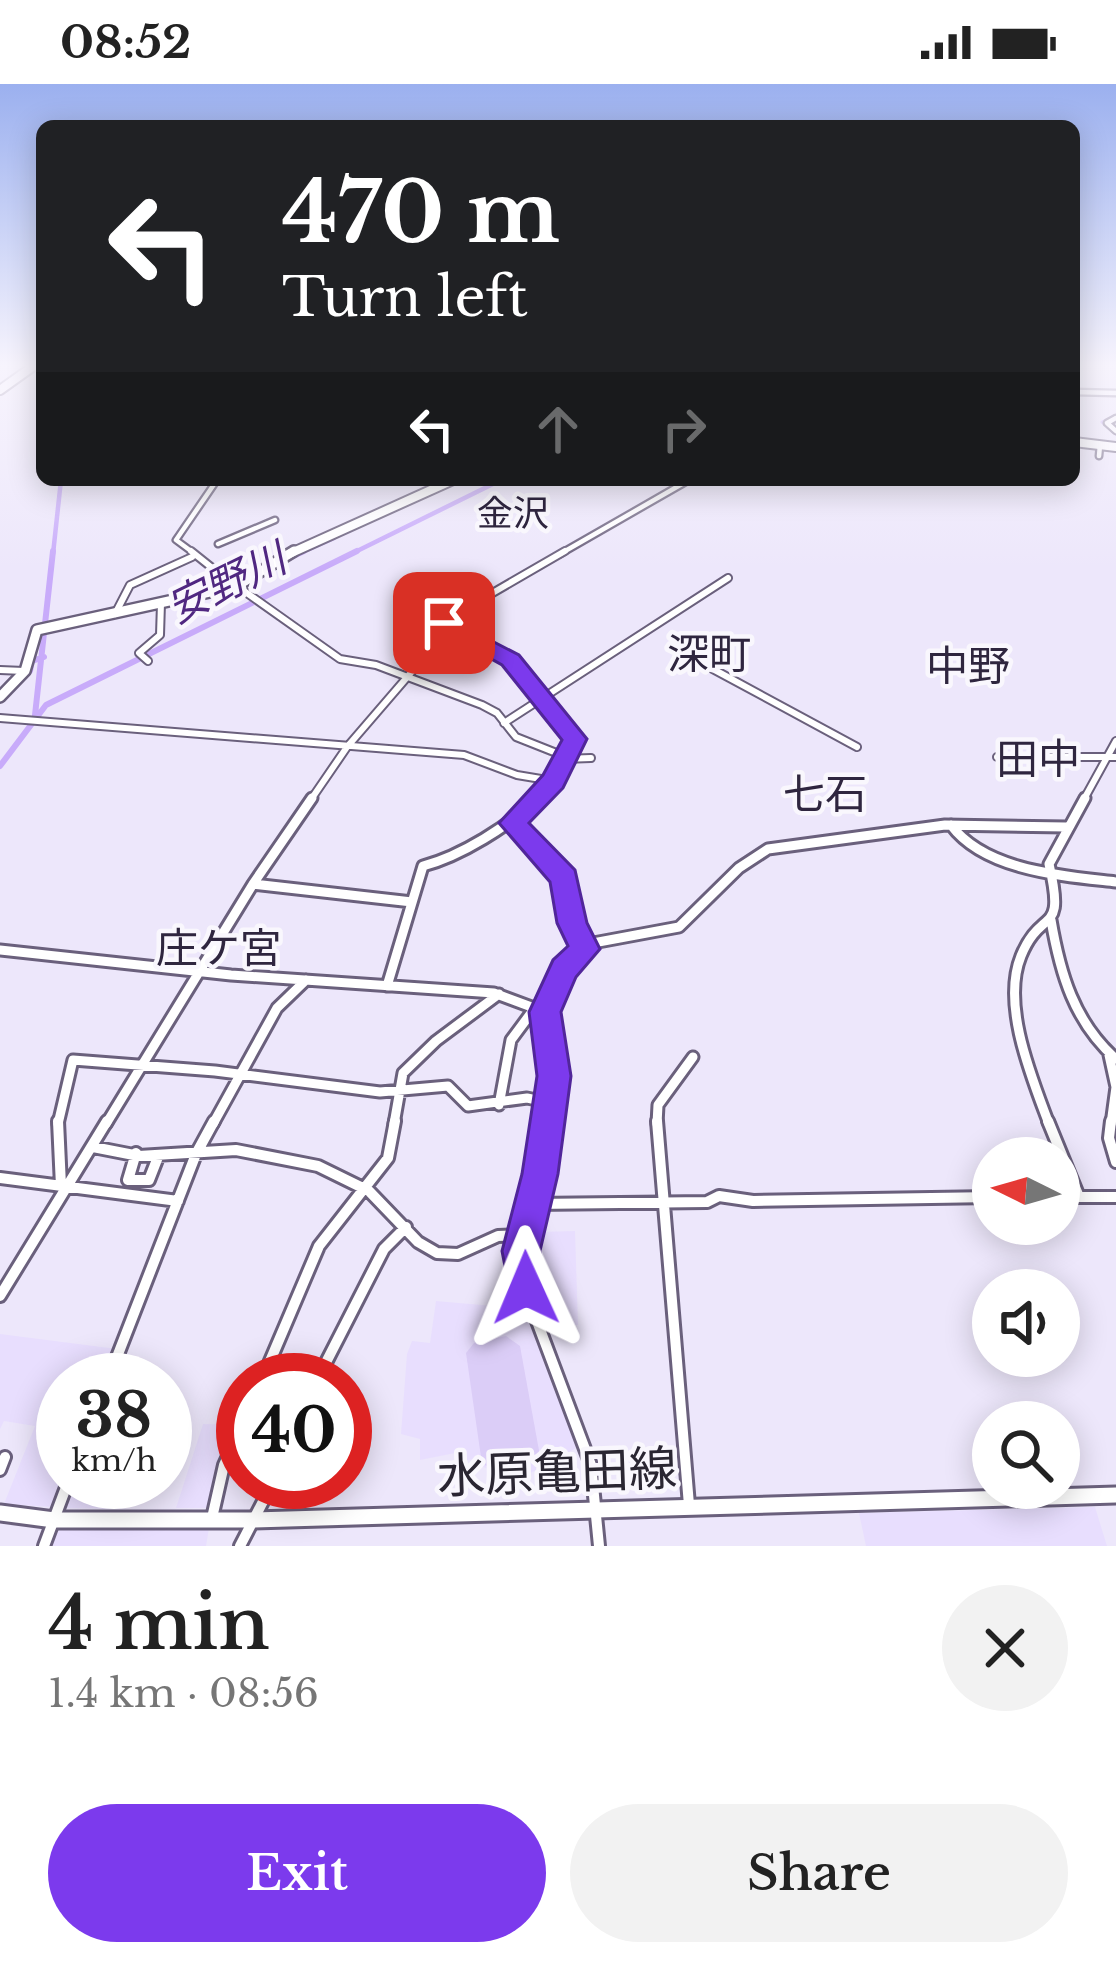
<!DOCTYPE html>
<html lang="en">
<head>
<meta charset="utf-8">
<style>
  :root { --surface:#fff; --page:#f2f2f2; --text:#222; --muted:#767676; --accent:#7c3aed }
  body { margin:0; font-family:"Libre Baskerville","Noto Sans JP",serif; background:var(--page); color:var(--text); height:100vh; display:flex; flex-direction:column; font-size:45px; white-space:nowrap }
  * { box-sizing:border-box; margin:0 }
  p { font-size:39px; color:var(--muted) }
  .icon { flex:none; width:66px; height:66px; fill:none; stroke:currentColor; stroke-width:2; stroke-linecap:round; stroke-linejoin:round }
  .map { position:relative; height:1462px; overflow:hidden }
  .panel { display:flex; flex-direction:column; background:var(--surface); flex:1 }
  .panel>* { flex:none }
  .guide { position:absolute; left:36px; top:36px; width:1044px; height:366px; border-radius:18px; box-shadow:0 6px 30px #0003; background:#202124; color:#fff; overflow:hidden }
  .needle { width:78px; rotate:275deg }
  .tools { position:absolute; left:972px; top:1053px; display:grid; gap:24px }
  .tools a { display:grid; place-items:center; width:108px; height:108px; border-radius:50%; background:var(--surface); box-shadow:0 6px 30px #0003; font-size:60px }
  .speed { position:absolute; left:36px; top:1269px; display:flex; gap:24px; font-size:60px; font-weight:700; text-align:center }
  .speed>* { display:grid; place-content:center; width:156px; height:156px; border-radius:50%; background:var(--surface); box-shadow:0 6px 30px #0003; line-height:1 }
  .speed small { font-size:30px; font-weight:400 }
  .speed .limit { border:18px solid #d22; background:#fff; color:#111 }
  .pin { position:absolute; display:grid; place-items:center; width:102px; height:102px; color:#fff; margin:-51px; border-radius:24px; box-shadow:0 6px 18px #0006 }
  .me { position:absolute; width:132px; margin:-66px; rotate:359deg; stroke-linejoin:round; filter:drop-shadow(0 0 9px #0008) }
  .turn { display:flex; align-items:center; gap:42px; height:252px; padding:0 48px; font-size:54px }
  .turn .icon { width:156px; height:156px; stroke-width:2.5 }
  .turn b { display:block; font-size:84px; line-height:102px }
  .lanes { display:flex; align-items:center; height:114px; padding:0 48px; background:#0003; justify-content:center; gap:60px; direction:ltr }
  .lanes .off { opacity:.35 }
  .round { display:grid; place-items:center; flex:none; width:126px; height:126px; border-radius:63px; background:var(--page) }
  .overview { display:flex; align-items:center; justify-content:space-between; height:204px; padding:0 48px }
  h1 { font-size:72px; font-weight:600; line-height:90px }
  .primary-button { display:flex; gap:24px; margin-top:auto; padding:24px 48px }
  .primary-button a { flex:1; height:138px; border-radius:72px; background:var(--accent); color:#fff; font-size:48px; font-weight:600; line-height:138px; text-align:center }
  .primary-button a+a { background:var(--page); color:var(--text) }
  .status { display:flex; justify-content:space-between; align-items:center; height:84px; padding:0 60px; background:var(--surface); direction:ltr }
  .status svg { height:33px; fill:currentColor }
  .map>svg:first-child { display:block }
  .built { fill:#e8defe }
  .green { fill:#dbcdf7 }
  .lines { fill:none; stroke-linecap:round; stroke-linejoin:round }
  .stream { stroke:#c8abfa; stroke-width:3 }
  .river-far1 { stroke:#c8abfa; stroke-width:4.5 }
  .river { stroke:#c8abfa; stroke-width:6 }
  .minor-far3-casing { stroke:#6a607c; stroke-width:9 }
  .minor-far2-casing { stroke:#6a607c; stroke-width:10 }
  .minor-far1-casing { stroke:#6a607c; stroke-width:15 }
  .minor-casing { stroke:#6a607c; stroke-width:16 }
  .major-far2-casing { stroke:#6a607c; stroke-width:12 }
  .major-far1-casing { stroke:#6a607c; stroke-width:14 }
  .major-casing { stroke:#6a607c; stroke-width:21 }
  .minor-far3 { stroke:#fff; stroke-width:4.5 }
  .minor-far2 { stroke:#fff; stroke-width:6 }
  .minor-far1 { stroke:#fff; stroke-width:9 }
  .minor { stroke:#fff; stroke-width:10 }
  .major-far2 { stroke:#fff; stroke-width:8 }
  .major-far1 { stroke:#fff; stroke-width:9 }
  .major { stroke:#fff; stroke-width:15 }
  .route { fill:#7c3aed; stroke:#51269a; stroke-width:3 }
  .labels { text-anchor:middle; stroke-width:9; stroke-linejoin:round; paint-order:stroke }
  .far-neighbourhood-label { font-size:36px; fill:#2f263f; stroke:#f9f7fd }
  .water-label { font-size:42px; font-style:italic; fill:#502881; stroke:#f9f7fd }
  .neighbourhood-label { font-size:42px; fill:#2f263f; stroke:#f9f7fd }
  .near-street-label { font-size:48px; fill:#2a2632; stroke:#f9f7fd }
</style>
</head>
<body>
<div class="status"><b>08:52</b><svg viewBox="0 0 49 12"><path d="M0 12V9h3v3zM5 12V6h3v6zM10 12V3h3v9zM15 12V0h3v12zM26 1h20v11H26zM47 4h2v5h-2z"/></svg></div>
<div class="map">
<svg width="1116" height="1462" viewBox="0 0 1116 1462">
  <rect width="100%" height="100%" fill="#ede7fb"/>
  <!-- built -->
  <path class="built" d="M575,1147L578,1241L541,1242L525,1172H537L538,1148Z
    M436,1217L526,1225L578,1363L505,1403L502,1391L479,1381L477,1375L467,1376L465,1367L420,1376V1355L401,1350L407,1270L412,1257L430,1259Z
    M0,1250L117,1265L105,1296H63V1398L54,1423L4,1420L35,1342L4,1337L0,1345Z
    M203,1340L239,1341L212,1403L209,1424H176Z
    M72,1398H131L121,1425L63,1424Z
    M1095,1423L1107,1462H866L859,1429Z
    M171,1443L209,1444L206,1462H49L60,1445Z"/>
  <!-- green -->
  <path class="green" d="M506,1252L520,1262L540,1372L495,1385L482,1380L466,1269L474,1259Z"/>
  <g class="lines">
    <!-- stream -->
    <path class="stream" d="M1114,332L1102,338L1116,350"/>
    <!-- river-far1 -->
    <path class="river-far1" d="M53,470L61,396
      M298,470L334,454
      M351,470L501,396"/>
    <!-- river -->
    <path class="river" d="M287,475L304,467
      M5,612L30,587L32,577L44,573
      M35,631L53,467
      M0,682L46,621L357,467"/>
    <!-- minor-far3 casing -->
    <g class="minor-far3-casing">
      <path id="minor-far3" d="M1074,308L1116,309
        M1116,334L1107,339L1116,347
        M1099,372L1100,361
        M218,460L275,436
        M195,470L176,456L217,396
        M560,470L689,396"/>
    </g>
    <!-- minor-far2 casing -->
    <g class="minor-far2-casing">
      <path id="minor-far2" d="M191,467L211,483L217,506
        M237,502L340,575L376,581L482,621L497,629L516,653L564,672
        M115,530L130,501L192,473
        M444,539L510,576L530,595L574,659L548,704L535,717
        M148,577L139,569L160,551L161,519
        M711,584L857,663
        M0,586L24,587
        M0,634L464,671L517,691L553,697
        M504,639L728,494
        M997,673H1116
        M563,675L591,674
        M310,717L347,663L415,584L446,536L565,467
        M1083,717L1116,657"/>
    </g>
    <!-- minor-far1 casing -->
    <g class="minor-far1-casing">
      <path id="minor-far1" d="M512,739L564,794L572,840L585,865
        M951,741C985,787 1064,792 1116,798
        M253,800L412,818
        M1051,836C1060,889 1074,938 1116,975
        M0,866L231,891L494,909L545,928
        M387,902L423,782C461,772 509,742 538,714
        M1109,971L1116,1003L1111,1040
        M499,1021L511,956L534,925
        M58,1040L73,976L215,987L380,1008L448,1002L468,1022L527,1014L551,1019
        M106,1040L253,800L312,714
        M213,1040L277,924L306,896
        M394,1040L403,989L436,957L499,910
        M547,1040L554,992L545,928L564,885L593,859L679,843L739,784L768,765L945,741L1066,743
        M657,1040L658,1021L693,973
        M1049,1040C1032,994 1001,921 1021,872C1042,821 1066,854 1049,780L1085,714"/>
    </g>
    <!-- minor casing -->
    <g class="minor-casing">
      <path id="minor" d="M58,1037L61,1102
        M548,1037L521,1167L532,1224L591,1381L599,1462
        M657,1037L689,1421
        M1048,1037L1079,1113
        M1111,1037L1109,1054L1116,1078
        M93,1063L139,1072L236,1066L318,1082L369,1107L418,1158L437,1169L458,1170L498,1152L523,1151
        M136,1069L128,1096H149L158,1073
        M0,1094L178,1117
        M1059,1113H1116
        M533,1120L707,1118L719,1112L753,1117L993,1113
        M0,1212L107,1037
        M108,1296L196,1070L214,1037
        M262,1296L319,1162L388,1074L395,1037
        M317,1296L384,1165L406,1143
        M0,1386L5,1373
        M212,1434L224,1381L243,1339
        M44,1462L68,1398
        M240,1462L273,1398"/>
    </g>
    <!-- major-far2 casing -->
    <g class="major-far2-casing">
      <path id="major-far2" d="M0,306L35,281
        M1074,358L1116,363
        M289,470L453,396"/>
    </g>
    <!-- major-far1 casing -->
    <g class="major-far1-casing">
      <path id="major-far1" d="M0,613L25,587L37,546L237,502L294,467"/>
    </g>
    <!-- major casing -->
    <g class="major-casing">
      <path id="major" d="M0,1429L54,1436H251L1116,1411"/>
    </g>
    <!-- minor-far3 -->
    <use href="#minor-far3" class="minor-far3"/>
    <!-- minor-far2 -->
    <use href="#minor-far2" class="minor-far2"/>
    <!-- minor-far1 -->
    <use href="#minor-far1" class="minor-far1"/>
    <!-- minor -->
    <use href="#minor" class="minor"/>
    <!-- major-far2 -->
    <use href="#major-far2" class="major-far2"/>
    <!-- major-far1 -->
    <use href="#major-far1" class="major-far1"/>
    <!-- major -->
    <use href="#major" class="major"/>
  </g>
  <!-- sky -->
  <linearGradient id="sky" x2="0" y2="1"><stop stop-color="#9bb0ef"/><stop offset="0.58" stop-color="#f7f4fd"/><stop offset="1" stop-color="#f7f4fd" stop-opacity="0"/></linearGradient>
  <rect width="1116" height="485" fill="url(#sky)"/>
  <!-- route -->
  <path class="route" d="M444,532L519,571L587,655L563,704L529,739L575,786L587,839L600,865L576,893L561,928L571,992L558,1090L540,1167L546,1204L540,1218L526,1224L512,1218L502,1167L522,1090L537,992L529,928L553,876L568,862L557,839L550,798L499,739L543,691L562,656L502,581L436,544V534Z"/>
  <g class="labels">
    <!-- far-neighbourhood labels -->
    <g class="far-neighbourhood-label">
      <text x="513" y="442">金沢</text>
    </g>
    <!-- water labels -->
    <g class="water-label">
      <text transform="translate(226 499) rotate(-26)" y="15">安野川</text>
    </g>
    <!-- neighbourhood labels -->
    <g class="neighbourhood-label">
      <text x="709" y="585">深町</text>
      <text x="968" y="597">中野</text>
      <text x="1038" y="690">田中</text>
      <text x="825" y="725">七石</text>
      <text x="219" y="879">庄ケ宮</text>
    </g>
    <!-- near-street labels -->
    <g class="near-street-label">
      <text transform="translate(557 1388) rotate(-2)" y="17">水原亀田線</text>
    </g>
  </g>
</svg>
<div class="tools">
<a><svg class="needle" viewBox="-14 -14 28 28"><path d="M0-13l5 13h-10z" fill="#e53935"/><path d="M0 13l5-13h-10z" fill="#767676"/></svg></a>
<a><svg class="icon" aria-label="sound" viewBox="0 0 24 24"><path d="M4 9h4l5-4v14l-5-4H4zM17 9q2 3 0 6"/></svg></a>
<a><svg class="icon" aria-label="search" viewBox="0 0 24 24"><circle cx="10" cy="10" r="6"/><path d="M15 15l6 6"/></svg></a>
</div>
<div class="speed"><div>38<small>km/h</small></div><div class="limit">40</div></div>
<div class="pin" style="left:444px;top:539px;background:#d93025"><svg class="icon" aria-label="arrive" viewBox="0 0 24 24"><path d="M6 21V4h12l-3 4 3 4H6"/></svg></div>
<svg class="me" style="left:526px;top:1204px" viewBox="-20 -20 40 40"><path d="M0-17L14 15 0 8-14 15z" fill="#7c3aed" stroke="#fff" stroke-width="4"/></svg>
<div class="guide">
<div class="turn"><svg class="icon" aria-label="left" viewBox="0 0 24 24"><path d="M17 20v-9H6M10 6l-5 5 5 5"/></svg><div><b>470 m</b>Turn left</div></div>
<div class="lanes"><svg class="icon" aria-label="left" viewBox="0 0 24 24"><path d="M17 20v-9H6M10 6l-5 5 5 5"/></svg><svg class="icon off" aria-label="ahead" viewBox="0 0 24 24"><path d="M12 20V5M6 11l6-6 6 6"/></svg><svg class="icon off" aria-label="right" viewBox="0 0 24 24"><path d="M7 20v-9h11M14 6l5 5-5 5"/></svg></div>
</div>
</div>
<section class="panel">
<div class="overview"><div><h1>4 min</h1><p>1.4 km · 08:56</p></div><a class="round"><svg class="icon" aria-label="close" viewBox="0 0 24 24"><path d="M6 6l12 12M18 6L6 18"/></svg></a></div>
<div class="primary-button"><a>Exit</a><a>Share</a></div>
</section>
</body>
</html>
